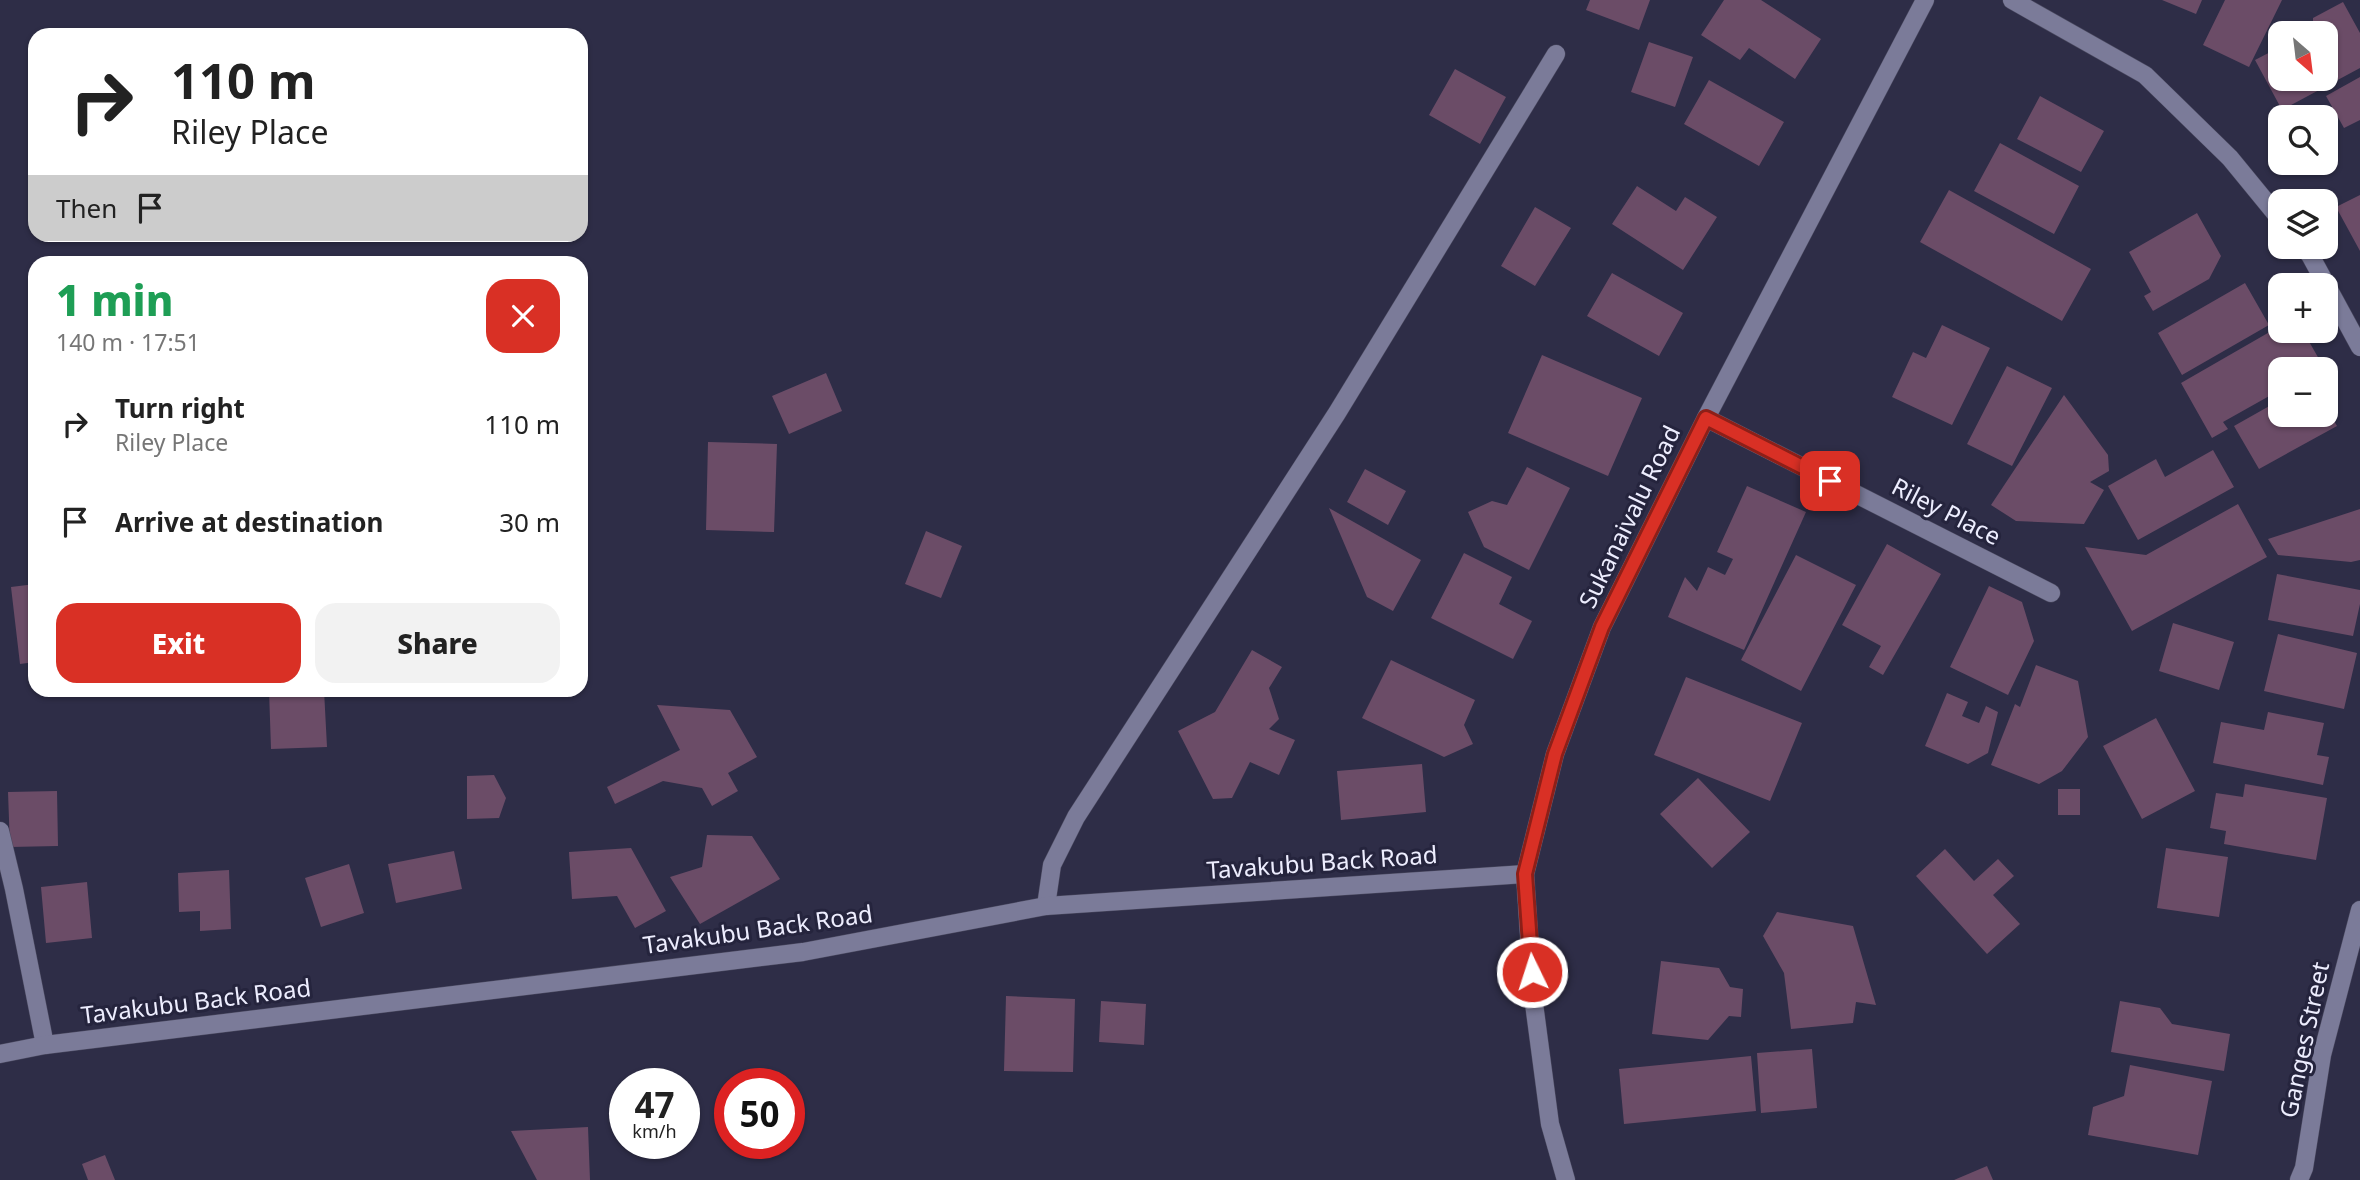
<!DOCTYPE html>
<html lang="en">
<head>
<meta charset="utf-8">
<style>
  :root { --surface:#fff; --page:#f2f2f2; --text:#222; --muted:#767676; --accent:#d93025 }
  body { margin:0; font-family:"Noto Sans",sans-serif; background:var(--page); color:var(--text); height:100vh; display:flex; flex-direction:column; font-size:26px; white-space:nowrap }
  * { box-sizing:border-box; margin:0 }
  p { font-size:23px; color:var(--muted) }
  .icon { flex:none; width:38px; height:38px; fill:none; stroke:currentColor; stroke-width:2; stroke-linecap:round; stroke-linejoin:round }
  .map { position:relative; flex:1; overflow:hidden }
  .details { position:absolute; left:28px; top:256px; width:560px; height:441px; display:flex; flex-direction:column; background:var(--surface); border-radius:21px; box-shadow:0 2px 5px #0004 }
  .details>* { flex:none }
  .banner { position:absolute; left:28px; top:28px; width:560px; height:214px; border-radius:21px; box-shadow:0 2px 5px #0004; background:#fff; color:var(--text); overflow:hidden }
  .needle { width:46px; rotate:152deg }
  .fabs { position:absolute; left:2268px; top:21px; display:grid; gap:14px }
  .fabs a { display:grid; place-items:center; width:70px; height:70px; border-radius:14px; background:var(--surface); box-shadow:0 2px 5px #0004; font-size:35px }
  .speed { position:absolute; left:609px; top:1068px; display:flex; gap:14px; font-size:35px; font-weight:700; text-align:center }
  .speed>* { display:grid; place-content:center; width:91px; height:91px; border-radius:50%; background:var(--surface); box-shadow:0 2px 5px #0004; line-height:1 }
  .speed small { font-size:18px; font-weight:400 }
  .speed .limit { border:10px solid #d22; background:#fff; color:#111 }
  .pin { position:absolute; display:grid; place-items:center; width:60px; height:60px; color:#fff; margin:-30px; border-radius:14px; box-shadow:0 4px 10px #0006 }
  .me { position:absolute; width:77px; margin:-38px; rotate:356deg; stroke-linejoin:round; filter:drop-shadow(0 0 5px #0008) }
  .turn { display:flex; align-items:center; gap:24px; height:147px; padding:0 28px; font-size:32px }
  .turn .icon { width:91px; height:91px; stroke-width:2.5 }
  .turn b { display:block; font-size:49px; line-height:60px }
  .then { display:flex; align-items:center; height:66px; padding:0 28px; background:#0003; gap:14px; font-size:26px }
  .round { display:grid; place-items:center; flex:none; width:74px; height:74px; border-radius:21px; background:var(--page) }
  .head { display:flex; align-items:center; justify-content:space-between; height:119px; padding:0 28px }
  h1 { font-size:42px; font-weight:800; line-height:52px; color:#1e9e55 }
  .action { display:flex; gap:14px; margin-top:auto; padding:14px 28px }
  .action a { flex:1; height:80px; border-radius:21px; background:var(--accent); color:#fff; font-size:28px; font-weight:800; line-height:80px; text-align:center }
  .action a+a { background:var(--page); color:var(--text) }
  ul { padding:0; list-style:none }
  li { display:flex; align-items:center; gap:21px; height:98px; padding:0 28px }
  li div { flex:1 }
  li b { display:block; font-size:26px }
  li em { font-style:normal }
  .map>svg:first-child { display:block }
  .building { fill:#6b4c67 }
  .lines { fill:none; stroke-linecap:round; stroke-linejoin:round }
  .minor-casing { stroke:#4a495f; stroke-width:19 }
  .tertiary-casing { stroke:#4a495f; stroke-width:19 }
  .secondary-casing { stroke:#4a495f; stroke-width:19 }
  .minor { stroke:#7b7b99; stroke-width:18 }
  .tertiary { stroke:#7b7b99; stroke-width:18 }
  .secondary { stroke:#7b7b99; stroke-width:18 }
  .route-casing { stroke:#8d1f18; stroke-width:18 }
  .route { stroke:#d93025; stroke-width:12 }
  .labels { text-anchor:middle; stroke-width:6; stroke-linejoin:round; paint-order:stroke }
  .street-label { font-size:24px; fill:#ededfe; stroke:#25243d }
</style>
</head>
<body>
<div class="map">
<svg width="2360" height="1180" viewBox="0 0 2360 1180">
  <rect width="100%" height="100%" fill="#2e2d47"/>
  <!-- building -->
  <path class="building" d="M1590,0H1650L1639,30L1586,10Z
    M1724,0H1761L1821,39L1795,79L1749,48L1740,60L1701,35Z
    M2162,0H2202L2196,14Z
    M2225,0H2282L2249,67L2203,45Z
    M2343,2L2360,33V68L2282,110L2255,60L2280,47V79H2326V33H2306L2313,29V18Z
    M1649,42L1693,57L1675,107L1631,92Z
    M1455,69L1506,97L1480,144L1429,115Z
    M2360,77V120L2344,128L2326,96Z
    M1709,80L1784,122L1759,166L1684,124Z
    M2040,96L2104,131L2081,172L2017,139Z
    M2000,143L2079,186L2054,234L1974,191Z
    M1637,186L1676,211L1685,197L1717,217L1683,270L1612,224Z
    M1949,190L2091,269L2062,321L1920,242Z
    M2360,195V251L2336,207Z
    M1535,207L1571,228L1535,286L1501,266Z
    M2197,213L2221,256L2209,279L2153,311L2144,296L2151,292L2129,252Z
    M1612,273L1683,313L1659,356L1587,316Z
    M2245,283L2269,325L2182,375L2158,333Z
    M1942,325L1990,348L1952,425L1892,397L1913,352L1926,358Z
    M2280,326V331H2303L2323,366L2317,369H2280V390L2223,422L2228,429L2212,438L2181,383Z
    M1542,355L1642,398L1608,476L1508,433Z
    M2007,366L2052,388L2012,466L1967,444Z
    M826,373L842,411L789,434L772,396Z
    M2064,395L2108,455L2109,471L2090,482L2104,490L2084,524L2016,521L1991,505Z
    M2280,400V415H2326V407L2337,426L2259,469L2234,426Z
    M708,442L777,444L774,532L706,530Z
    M2213,450L2234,487L2138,540L2108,486L2156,459L2165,477Z
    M1527,467L1570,488L1529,570L1484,547L1468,512L1492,501L1507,505Z
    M1365,469L1406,491L1388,525L1347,502Z
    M1747,486L1806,512L1744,650L1668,617L1685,577L1697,591L1708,567L1725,575L1733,559L1717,552Z
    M2238,504L2267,557L2132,631L2085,547L2146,555Z
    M1329,508L1421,560L1393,611L1367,597Z
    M2360,509V560L2351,562L2278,555L2268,539Z
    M926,531L962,546L941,598L905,584Z
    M1887,544L1941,574L1883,675L1869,667L1881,646L1842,625Z
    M1464,553L1512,577L1499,604L1532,621L1513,659L1431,618Z
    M1796,555L1856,585L1801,691L1741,660Z
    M2277,574L2360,590V604L2353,636L2268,620Z
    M35,584V662L20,664L11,587Z
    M1989,586L2022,602L2034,641L2008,695L1950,667Z
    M2173,623L2234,642L2219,690L2159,671Z
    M2278,634L2357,653L2344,709L2264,691Z
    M1252,650L1282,667L1269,688L1279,719L1269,729L1295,740L1279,775L1250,762L1232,798L1213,799L1178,731L1215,712Z
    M1391,660L1475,700L1464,725L1473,744L1444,757L1362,718Z
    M2036,665L2078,681L2088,737L2062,771L2039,784L1991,765L2015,704L2020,707Z
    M1686,677L1802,723L1770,801L1654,755Z
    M269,690H324L327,747L271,749Z
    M1947,693L1968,702L1962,716L1979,723L1986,706L1998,712L1988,753L1968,764L1925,746Z
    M657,705L730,710L757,757L728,773L738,791L712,806L702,788L663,781L615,804L607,787L680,750Z
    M2268,712L2324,723L2317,755L2329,757L2323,785L2213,763L2221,722L2264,730Z
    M2156,718L2195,791L2142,819L2103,746Z
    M1422,764L1426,812L1341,820L1337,771Z
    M494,775L506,798L499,818L467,819V776Z
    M1698,778L1750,832L1712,868L1660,814Z
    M2245,784L2327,798L2316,860L2224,844L2226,831L2210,828L2216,793L2243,797Z
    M2058,789H2080V815H2058Z
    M57,791L58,846L10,847L8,792Z
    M707,835L752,836L780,879L700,924L670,877L702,867Z
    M631,848L666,911L635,928L617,896L572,899L569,852Z
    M2166,848L2228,857L2219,917L2157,908Z
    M1945,849L1974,881L1998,859L2014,876L1993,895L2020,924L1987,954L1916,876Z
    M454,851L462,889L396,903L388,864Z
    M349,864L364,913L321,927L305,878Z
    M229,870L231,929L200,931V911L179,912L178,873Z
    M87,882L92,938L46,943L41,887Z
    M1777,912L1853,926L1876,1005L1856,1002L1853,1023L1791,1029L1784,973L1763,936Z
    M1661,961L1719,968L1730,987L1743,989L1741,1017L1729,1016L1708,1040L1652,1034Z
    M1006,996L1075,999L1073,1072L1004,1071Z
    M1101,1001L1146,1004L1144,1045L1099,1042Z
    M2120,1001L2160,1008L2172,1024L2230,1034L2224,1071L2111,1052Z
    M1812,1049L1817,1108L1761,1113L1757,1053Z
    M1751,1056L1756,1111L1624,1124L1619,1069Z
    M2130,1065L2212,1081L2198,1155L2088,1135L2093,1107L2124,1096Z
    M588,1127L590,1180H537L511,1131Z
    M105,1155L115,1180H88L82,1164Z
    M1987,1166L1993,1180H1954Z"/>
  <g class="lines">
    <!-- minor casing -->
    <g class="minor-casing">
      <path id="minor" d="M2012,0L2145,75L2230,158L2280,219
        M2303,247L2310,255L2360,347
        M1706,418L2051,593
        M0,831L14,889L45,1045
        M1046,906L1052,865L1076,817L1337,413L1556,54
        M2299,1180L2304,1168L2322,1055L2360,910"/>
    </g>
    <!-- tertiary casing -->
    <g class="tertiary-casing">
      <path id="tertiary" d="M0,1054L45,1045L803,952L1046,906L1525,874"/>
    </g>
    <!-- secondary casing -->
    <g class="secondary-casing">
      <path id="secondary" d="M1566,1180L1550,1124L1533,996L1525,874L1555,754L1602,627L1706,418L1925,0"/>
    </g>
    <!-- minor -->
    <use href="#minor" class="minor"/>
    <!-- tertiary -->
    <use href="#tertiary" class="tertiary"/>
    <!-- secondary -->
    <use href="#secondary" class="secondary"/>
  </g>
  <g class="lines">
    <!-- route casing -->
    <g class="route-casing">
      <path id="route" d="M1532,972L1525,874L1555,754L1602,627L1706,418L1830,481"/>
    </g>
    <!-- route -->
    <use href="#route" class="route"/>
  </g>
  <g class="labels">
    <!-- street labels -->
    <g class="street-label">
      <text transform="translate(1946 512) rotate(27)" y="8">Riley Place</text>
      <text transform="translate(1630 517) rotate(-64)" y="8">Sukanaivalu Road</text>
      <text transform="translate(1322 863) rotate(-4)" y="8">Tavakubu Back Road</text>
      <text transform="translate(758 930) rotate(-8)" y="8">Tavakubu Back Road</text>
      <text transform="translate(196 1002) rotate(-7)" y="8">Tavakubu Back Road</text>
      <text transform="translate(2305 1040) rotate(-78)" y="8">Ganges Street</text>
    </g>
  </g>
</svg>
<div class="fabs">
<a><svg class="needle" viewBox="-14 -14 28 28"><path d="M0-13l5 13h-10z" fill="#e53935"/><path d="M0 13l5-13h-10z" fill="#767676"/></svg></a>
<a><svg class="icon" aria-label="search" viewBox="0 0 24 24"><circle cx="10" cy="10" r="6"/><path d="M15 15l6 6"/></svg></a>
<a><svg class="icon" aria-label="layers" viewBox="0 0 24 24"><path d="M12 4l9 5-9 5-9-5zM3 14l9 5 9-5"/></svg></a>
<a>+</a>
<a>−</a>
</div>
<div class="speed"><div>47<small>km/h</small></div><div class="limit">50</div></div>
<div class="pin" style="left:1830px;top:481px;background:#d93025"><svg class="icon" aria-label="arrive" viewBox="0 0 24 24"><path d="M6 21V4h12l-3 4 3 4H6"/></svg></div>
<svg class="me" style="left:1532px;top:972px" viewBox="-20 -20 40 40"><circle r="17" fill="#d93025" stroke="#fff" stroke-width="3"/><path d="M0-11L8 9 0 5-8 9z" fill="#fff"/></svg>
<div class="banner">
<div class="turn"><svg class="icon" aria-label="right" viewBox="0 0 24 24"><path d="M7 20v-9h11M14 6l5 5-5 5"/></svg><div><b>110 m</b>Riley Place</div></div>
<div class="then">Then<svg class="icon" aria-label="arrive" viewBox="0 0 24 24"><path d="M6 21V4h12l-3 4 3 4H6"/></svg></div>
</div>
<section class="details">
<div class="head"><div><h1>1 min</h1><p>140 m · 17:51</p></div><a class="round" style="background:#d93025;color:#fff"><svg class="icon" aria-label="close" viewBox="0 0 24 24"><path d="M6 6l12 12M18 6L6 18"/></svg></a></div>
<ul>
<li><svg class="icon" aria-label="right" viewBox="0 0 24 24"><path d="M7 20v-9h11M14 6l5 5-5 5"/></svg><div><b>Turn right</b><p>Riley Place</p></div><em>110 m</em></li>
<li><svg class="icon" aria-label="arrive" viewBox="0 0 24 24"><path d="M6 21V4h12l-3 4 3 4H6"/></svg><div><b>Arrive at destination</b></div><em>30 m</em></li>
</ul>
<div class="action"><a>Exit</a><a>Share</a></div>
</section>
</div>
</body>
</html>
